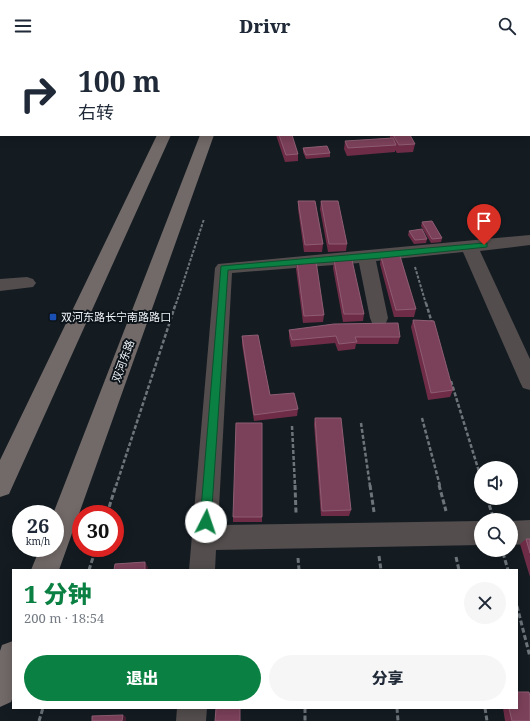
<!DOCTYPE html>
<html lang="zh">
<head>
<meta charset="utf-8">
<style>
  :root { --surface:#fff; --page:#f6f6f7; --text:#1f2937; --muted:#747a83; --accent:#0b8043 }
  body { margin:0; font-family:"Noto Serif","Noto Sans SC",serif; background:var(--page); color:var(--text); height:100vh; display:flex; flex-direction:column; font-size:15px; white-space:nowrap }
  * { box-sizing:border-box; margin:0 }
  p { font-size:13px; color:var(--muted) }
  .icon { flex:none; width:22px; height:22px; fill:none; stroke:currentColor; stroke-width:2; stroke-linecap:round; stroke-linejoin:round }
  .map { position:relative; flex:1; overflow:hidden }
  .sheet { position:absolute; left:12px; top:517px; width:506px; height:140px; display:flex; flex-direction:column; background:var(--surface); border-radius:0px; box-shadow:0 2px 10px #0003 }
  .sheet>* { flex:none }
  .hud { position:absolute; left:0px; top:0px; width:530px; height:84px; box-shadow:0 2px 10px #0003; background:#fff; color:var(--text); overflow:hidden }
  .buttons { position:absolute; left:474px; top:409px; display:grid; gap:8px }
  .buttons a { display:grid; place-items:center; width:44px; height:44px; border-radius:50%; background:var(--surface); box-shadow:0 2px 10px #0003; font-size:20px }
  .speed { position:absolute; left:12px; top:453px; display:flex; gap:8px; font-size:20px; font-weight:700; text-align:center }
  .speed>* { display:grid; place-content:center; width:52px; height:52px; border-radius:50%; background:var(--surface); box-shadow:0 2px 10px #0003; line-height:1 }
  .speed small { font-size:10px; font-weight:400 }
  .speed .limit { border:6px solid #d22; background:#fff; color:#111 }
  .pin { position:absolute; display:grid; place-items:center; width:34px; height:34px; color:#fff; margin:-41px -17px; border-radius:50% 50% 50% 0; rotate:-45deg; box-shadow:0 0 4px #0007 }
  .pin .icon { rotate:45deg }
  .me { position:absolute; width:44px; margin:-22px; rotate:4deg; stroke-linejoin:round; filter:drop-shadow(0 0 3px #0008) }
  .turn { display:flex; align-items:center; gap:14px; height:84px; padding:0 12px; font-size:18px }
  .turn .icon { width:52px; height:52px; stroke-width:2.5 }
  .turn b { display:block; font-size:28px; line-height:34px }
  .round { display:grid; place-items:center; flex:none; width:42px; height:42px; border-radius:21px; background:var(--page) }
  .summary { display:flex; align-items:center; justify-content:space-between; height:68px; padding:0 12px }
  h1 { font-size:24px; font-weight:800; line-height:30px; color:var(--accent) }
  .primary-button { display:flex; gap:8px; margin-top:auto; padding:8px 12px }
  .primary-button a { flex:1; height:46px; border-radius:24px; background:var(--accent); color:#fff; font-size:16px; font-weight:800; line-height:46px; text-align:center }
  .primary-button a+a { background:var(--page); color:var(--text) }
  header { display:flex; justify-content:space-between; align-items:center; height:52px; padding:0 12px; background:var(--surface); font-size:18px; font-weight:800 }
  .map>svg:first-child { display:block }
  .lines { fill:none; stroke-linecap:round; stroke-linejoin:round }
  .path-far2 { stroke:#6e757a; stroke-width:2; stroke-dasharray:3 1.5; stroke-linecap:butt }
  .path-far1 { stroke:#6e757a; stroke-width:2.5; stroke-dasharray:4 2; stroke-linecap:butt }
  .path { stroke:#6e757a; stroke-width:3; stroke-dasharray:5 2.5; stroke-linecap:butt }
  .street { fill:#534d4d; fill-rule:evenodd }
  .secondary { fill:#726a68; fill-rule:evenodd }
  .wall { fill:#6f2c47 }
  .shaded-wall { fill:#451d30 }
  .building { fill:#7c415a; stroke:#8e5d73 }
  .route { fill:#0b8043; stroke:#07532c }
  .transit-dot { fill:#1a4fb4; stroke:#0c1319; stroke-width:1.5 }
  .labels { text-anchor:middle; stroke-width:4; stroke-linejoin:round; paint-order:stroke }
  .poi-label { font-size:11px; fill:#eef3f7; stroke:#0c1319; text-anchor:start }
  .street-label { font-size:11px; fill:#eef3f7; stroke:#0c1319 }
</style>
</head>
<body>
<header><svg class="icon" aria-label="menu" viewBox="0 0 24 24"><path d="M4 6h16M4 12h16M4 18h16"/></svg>Drivr<svg class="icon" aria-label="search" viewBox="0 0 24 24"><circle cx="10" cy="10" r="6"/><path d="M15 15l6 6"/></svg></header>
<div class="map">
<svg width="530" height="669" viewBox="0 0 530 669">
  <rect width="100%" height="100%" fill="#141c22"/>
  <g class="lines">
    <!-- path-far2 -->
    <path class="path-far2" d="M415,215L426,252
      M176,252L204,167"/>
    <!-- path-far1 -->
    <path class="path-far1" d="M426,251L432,271
      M451,329L481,426
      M422,366L440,434
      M361,371L370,434
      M292,374L295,434
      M116,434L176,251"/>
    <!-- path -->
    <path class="path" d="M295,433L296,461
      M370,433L374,460
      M439,433L446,459
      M487,446L494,468
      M107,462L116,433
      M503,501L508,518
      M379,504L381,518
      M456,505L459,518
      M298,506L299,518
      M89,518L96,496
      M517,554L530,605
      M305,656V669
      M397,656L398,669
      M485,656L487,669
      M39,669L43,656"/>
    <!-- street -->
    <path class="street" d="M530,183V193L480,199L530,307V338L523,336L520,330L463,200L376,209L388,266L386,271L379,273L372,271L370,266L359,211L232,221L218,473L481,469V493L216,498L215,518H189L215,216L218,212Z
      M27,225L33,227L36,231L33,235L0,239V227Z
      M530,468V492L511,493V469Z
      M177,656H207L206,669H176Z"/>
    <!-- secondary -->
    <path class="secondary" d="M0,0H6V1H1L0,6Z
      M78,0H98L99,1H79Z
      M196,0H208V1H196Z
      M243,0H255L256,1H244Z
      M529,41H530V49H529Z
      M157,83H171L9,442L0,445V408Z
      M200,83H214L59,518H31L40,496H55V462H53Z
      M13,589V645L11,650L0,655V599L2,593Z"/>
  </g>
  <!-- wall -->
  <path class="wall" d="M276,83H292L298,102V109L285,110Z
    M390,83H410L415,92L413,100L397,101L395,98V100L347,104L344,97L345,89L390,86Z
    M303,96L330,101V105L306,107L303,100Z
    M298,149L323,192L322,200H304L298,157Z
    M321,149L347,192L346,199L328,200L320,157Z
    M422,170L442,186L441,190L431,191L421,174Z
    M409,179L427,187L426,191L414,192L408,183Z
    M381,205L416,257L414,265H394L380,212Z
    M334,208L364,262L363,269L343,270L333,216Z
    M297,210L324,263L323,270L303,271L296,217Z
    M413,268L453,338L450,345L428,348L411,275Z
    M289,278L400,285L398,292H356L355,297L338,299L335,291L291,295L289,285Z
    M242,284L270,343L298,357L297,364L254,369L242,292Z
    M315,366L351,458L349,464H321L314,372Z
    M262,371V470H233V465Z
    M526,487H530V525L520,492Z
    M503,656H517L530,669H505Z"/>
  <!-- shaded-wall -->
  <path class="shaded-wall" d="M145,510L148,515V518H145Z
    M123,663L126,665V669H122Z"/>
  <!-- building -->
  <path class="building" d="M279,83H292L298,102L286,103Z
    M393,83H410L415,92L399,93Z
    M393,86L396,93L348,96L345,89Z
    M327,94L330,101L306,103L303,96Z
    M298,149H315L323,192L305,193Z
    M321,149H338L347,192H329Z
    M432,169L442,186L432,187L422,170Z
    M422,177L427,187L415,188L409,179Z
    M400,204L416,257L396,258L381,205Z
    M334,208H352L364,262H344Z
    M316,209L324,263L304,264L297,210Z
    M413,268L434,269L453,338L431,341Z
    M398,271L400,285H355L357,290L339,292L336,284L292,288L289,278L334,272Z
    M258,283L270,343L294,341L298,357L254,363L242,284Z
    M315,366H341L351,458L322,459Z
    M236,371H262V465H233Z
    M526,487H530V501Z
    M145,510V518H114L115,512Z
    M517,640H529L530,645V669H512L509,656H517Z
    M216,656H240V669H215Z
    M123,663L122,669H92V664Z"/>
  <!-- route -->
  <path class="route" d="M484,191H487V195L382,206L228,218L211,470L209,474L206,475L202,474L200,470L221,214Z"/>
  <!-- markers -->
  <rect class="transit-dot" x="49" y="261" width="8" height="8" rx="2"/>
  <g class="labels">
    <!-- poi labels -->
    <g class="poi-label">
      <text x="61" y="269">双河东路长宁南路路口</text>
    </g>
    <!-- street labels -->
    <g class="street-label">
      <text transform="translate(123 309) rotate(-70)" y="4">双河东路</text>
    </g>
  </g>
</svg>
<div class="buttons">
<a><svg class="icon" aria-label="sound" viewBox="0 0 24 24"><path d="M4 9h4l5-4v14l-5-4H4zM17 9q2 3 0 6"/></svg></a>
<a><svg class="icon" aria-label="search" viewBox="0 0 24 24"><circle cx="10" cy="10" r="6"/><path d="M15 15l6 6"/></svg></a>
</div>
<div class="speed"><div>26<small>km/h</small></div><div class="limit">30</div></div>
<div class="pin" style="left:484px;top:193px;background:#d93025"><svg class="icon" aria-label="arrive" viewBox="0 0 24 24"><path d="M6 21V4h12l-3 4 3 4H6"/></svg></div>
<svg class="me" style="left:206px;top:470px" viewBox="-20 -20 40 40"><circle r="19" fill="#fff"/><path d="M0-13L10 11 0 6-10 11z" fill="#0b8043"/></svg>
<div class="hud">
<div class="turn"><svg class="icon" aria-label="right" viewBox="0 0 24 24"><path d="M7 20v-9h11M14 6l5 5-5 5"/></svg><div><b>100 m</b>右转</div></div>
</div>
<section class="sheet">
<div class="summary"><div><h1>1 分钟</h1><p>200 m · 18:54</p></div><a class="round"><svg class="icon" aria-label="close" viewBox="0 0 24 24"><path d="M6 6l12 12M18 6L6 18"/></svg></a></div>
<div class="primary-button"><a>退出</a><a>分享</a></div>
</section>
</div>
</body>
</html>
